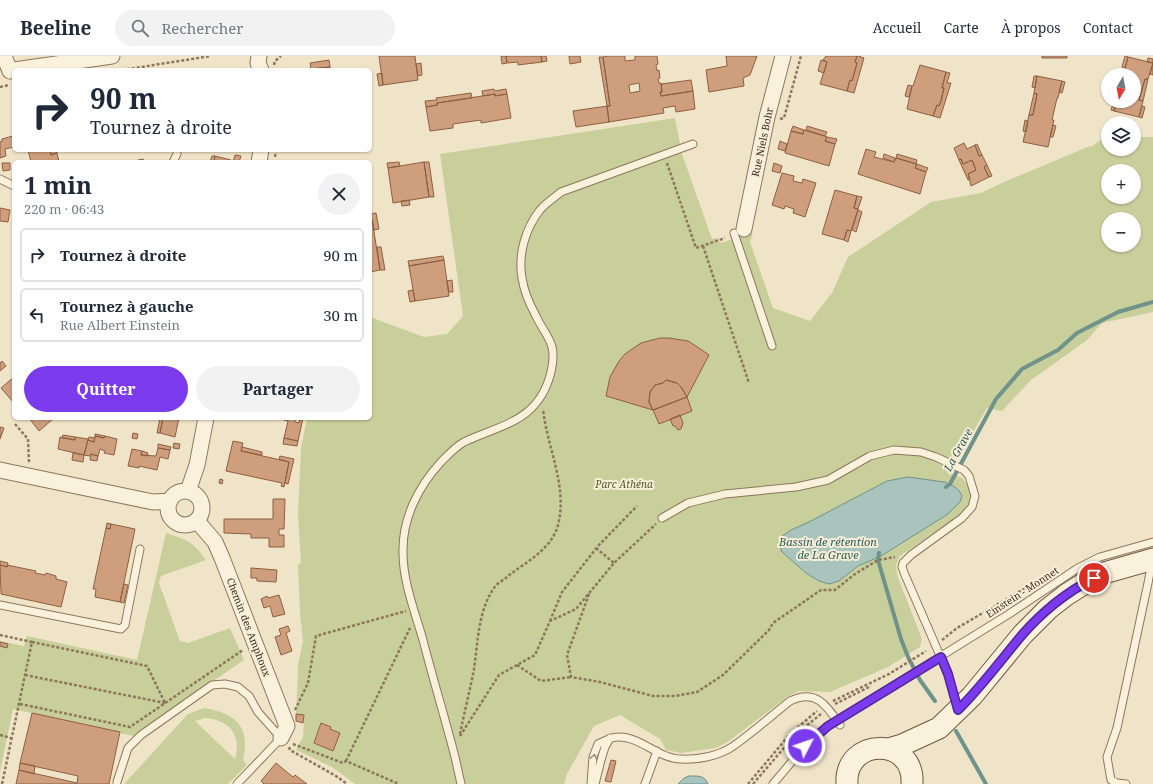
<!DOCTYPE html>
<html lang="fr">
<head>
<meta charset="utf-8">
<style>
  :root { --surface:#fff; --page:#f2f2f3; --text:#1f2937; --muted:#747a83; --line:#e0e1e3; --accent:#7c3aed }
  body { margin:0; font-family:"Noto Serif",serif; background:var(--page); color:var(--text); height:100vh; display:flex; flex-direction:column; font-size:15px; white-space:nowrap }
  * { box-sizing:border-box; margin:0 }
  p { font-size:13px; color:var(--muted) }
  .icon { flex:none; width:22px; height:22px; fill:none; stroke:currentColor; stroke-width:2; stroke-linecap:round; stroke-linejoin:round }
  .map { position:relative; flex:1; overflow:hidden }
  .sheet { position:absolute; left:12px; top:104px; width:360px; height:260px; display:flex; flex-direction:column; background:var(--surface); border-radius:6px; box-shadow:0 1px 3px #0004 }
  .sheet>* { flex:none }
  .banner { position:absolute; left:12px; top:12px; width:360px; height:84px; border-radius:6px; box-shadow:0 1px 3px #0004; background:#fff; color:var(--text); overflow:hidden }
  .needle { width:26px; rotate:190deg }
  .buttons { position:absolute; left:1101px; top:12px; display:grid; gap:8px }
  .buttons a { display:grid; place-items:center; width:40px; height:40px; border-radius:50%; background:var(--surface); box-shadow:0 1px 3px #0004; font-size:20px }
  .pin { position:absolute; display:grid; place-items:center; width:34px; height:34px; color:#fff; margin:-17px; border:2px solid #fff; border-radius:50%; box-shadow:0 1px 4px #0007 }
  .me { position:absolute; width:44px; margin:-22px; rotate:49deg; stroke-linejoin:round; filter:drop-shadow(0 0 3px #0008) }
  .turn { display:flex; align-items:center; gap:14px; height:84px; padding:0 12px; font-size:18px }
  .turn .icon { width:52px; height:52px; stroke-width:2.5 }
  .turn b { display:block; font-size:28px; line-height:34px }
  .round { display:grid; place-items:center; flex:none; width:42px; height:42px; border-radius:21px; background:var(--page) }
  .summary { display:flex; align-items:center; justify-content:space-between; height:68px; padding:0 12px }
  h1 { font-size:24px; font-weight:700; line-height:30px }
  .action { display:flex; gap:8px; margin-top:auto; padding:8px 12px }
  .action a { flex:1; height:46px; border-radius:24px; background:var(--accent); color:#fff; font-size:16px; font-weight:700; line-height:46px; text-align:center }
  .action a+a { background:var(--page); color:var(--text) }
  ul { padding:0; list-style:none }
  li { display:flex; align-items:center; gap:12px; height:54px; margin:0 8px 6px; padding:0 4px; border:2px solid var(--line); border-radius:6px }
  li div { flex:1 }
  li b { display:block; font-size:15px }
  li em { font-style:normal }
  header { display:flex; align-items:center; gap:24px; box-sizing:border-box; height:56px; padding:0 20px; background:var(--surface); border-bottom:1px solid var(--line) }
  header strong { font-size:19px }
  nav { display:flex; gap:22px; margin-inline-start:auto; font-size:14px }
  .search { width:280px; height:36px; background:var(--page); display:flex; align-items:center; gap:10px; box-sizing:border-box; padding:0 14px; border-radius:22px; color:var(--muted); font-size:15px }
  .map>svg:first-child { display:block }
  .green { fill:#c9cf9b; fill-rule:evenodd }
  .water { fill:#a9c4bc; stroke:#6f938a }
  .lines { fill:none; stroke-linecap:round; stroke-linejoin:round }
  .stream { stroke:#6f938a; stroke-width:4 }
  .building { fill:#cf9f7d; stroke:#8d5f41; fill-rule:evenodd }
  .lane-casing { stroke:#8d765c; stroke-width:9 }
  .street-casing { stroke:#8d765c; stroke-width:17 }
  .secondary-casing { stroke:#6f573f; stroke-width:23 }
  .path { stroke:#8d765c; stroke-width:2.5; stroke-dasharray:3 2; stroke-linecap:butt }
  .lane { stroke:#faf1dc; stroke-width:7 }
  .street { stroke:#faf1dc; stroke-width:15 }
  .secondary { stroke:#faf1dc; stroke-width:21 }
  .oneway { stroke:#9c907e }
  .route-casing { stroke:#51269a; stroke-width:10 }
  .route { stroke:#7c3aed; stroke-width:7 }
  .labels { text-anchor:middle; stroke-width:4; stroke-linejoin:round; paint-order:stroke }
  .street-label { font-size:10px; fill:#3d2e20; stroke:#f7eed8 }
  .park-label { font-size:10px; font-style:italic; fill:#4d5a26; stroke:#f7eed8 }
  .water-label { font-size:11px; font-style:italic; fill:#2f5d5a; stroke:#f7eed8 }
</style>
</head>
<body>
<header>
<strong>Beeline</strong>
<div class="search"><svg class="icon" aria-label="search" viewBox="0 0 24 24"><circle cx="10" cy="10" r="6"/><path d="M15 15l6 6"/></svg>Rechercher</div>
<nav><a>Accueil</a><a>Carte</a><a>À propos</a><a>Contact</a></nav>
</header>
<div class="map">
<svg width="1153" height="728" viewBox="0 0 1153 728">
  <rect width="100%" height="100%" fill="#f0e4c8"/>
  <!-- green -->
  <path class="green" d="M675,62L682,98L712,183L718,182L720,187L753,177L750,186L773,252L810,265L832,237L848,201L931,146L981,137L1004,126L1090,90L1091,91L1106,80H1108V93H1134V81H1153V256L1102,267L1086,285L1031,324L1002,355L987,352L962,395L948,416L962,422L972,434L971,446L967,454L900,500L896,509L897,519L922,583L920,591L888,611L830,636L799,635L787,641L729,685L716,692L681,697L666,694L660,683L620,659L594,670L567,718L564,728H355L332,711L296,694L303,681L304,667L296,665L298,609L303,585L300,558L298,508L301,507L298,460L301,392L307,362H370V261L424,281L447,278L463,260L440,98ZM1108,115H1134V141H1108ZM1108,163H1134V189H1108Z
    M166,477C186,483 194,486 206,504L161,520L159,527L180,585L188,587L230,572L244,604L133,680L13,653L0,716V585L24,590L27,580L137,604Z
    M204,652C236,657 251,671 243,704L247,709L228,728H124L188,658ZM205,662C229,664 242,678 235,703L195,665Z"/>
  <!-- water -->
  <path class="water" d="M908,421L944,426C952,429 959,432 962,440L960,446L948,458L881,500L858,510L839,525L829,528L819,525L806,517L781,495V481L791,474L809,466L887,425Z
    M689,720C697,720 705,719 708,728H678L684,722Z"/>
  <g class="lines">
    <!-- stream -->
    <path class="stream" d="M946,431L950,428L996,343L1022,313L1058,294L1077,277L1118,256L1153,246
      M879,497L878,504L901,583L908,601L920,624L935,645
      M956,675L986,728"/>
  </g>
  <!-- building -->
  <path class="building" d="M379,0H415L418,24L383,29Z
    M501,0H506L507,7L502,8Z
    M506,0H541L542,6L518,9V6L507,7Z
    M541,0H546L547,5L542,6Z
    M569,0H580L581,6L570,8Z
    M608,0H625V5L635,4V0H657L658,8L656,9L657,15L659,14L660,22L658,23L659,27H661L662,36H660L661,40L693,35L695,53L676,56L675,50L663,52L664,57L609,66L607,50H610L603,1ZM639,27L640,35L630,37L629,29Z
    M726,0H757L750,19L743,22L744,30L709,36L706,14L727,10Z
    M826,0H857L855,6L857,7L852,25L850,24L847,35L820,28L827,6L823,4Z
    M857,0H861L860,1L864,2L854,37L847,35L850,24L852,25L857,7L855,6Z
    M1042,0H1067V2H1042Z
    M1125,0L1128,1L1125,12L1122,11Z
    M599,1H603L610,50H607Z
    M1128,1L1153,7L1148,23H1145L1139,44L1143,45L1139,61L1114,55L1117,45H1134V19H1125V18L1124,17Z
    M1148,2L1153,3V19L1150,18L1153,7L1147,6Z
    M329,4L330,11L311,13L310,7Z
    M821,4L827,6L824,17L818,15Z
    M421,7L422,19L418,20L416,8Z
    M920,9L946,16L942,32H944L941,45L939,50L937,49L933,60L907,53L912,30H913Z
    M330,11V14H311V13Z
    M946,16L950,17L947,27H951L940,62L933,60L937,49L939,50L941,45L944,32H942Z
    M382,17L383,29L379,30L377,18Z
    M1034,20H1037L1035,32L1032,31Z
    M1037,20L1062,25L1058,42H1057L1052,64H1054L1048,91L1023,86L1029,59H1033L1037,38L1034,37Z
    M1145,23H1148L1143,45L1139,44Z
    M691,24L693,35L661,40L660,36H662L661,28Z
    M1062,25L1065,26L1062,37L1059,36Z
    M908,29L912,30L909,41L905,40Z
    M494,33L495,35L506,33L507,38L495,40V38L483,40L482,35Z
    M471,37L472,42L437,47V49L426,51L425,45L437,44L436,42Z
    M1034,37L1037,38L1033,59H1029Z
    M495,38V40L507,38L511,62L481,67V64L453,68V72L430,75L426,51L437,49V47Z
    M1114,45H1117L1114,55L1111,54Z
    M607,50L609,66L576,71L573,55Z
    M1142,50L1145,51L1142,62L1139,61Z
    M1025,64L1028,65L1026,76L1023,75Z
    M1053,69L1056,70L1053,81H1050Z
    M793,70L804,74L803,78L791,75Z
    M807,70L827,76L825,80L806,74Z
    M804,74L827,81L825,85L835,88L829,110L785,97L791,75L803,78Z
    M13,80L14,91L5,93L6,100L0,102V86L2,85V83Z
    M827,81L837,83L835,88L825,85Z
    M780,85L787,88L785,95L778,93Z
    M964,87L967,93L975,89L979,100L982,99L987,109L984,111L989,121L971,130L968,118L976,114L972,104L963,108L961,103L959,104L954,92Z
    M977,88L982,99L979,100L975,89Z
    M866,93L876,96L874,101L894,106L896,102L917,108L915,112L926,116L920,138L858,118Z
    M28,94H50L51,99L57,97L59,106H31Z
    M50,94H56L57,97L51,99Z
    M884,98L895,102L894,106L883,102Z
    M897,98L917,104L916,108L896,102Z
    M235,99L241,100L239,106H233Z
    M212,100H215L214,106H210Z
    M215,100L231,104V106H214Z
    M143,103L144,106H130Z
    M961,103L963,108L972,104L976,114L968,118L970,123L968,124L959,104Z
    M399,106L400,110L388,112L387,107Z
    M424,106L429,141L393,147L388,112Z
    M424,106H429L434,141H429Z
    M2,107H10V114L3,115Z
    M774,107L782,110L780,117L772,115Z
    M917,108L928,112L926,116L915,112Z
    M987,109L992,120L989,121L984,111Z
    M782,117L794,120L793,125L802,127L803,123L816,127L805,161L793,157L794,153L785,150L784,153L772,149Z
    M835,134L857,140L854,152L858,153L851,175L847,174L844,184L822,178Z
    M857,140L862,141L858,153L854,152Z
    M409,144L410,149L402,150L401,145Z
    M0,152L10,154L8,166L0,165Z
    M858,154L862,156L856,176L852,174Z
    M376,157L379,173L374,174L372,163H370V158Z
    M370,163H372L380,214L370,216Z
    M847,174L851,175L848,186L844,184Z
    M377,191H381L385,214H380Z
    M443,200L444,204L409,210L408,205Z
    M444,204L449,240L415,245L409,210Z
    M452,224L453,236H449L447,225Z
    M413,234L415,245L410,246L408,235Z
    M660,282H669L688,285L696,290L709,299L687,341L681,331L677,327L666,324L663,327L655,329L650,336L649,346L653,354L606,340L610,321L619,305L625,298L641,287Z
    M2,305L6,310L0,315V307Z
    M14,321V347L1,332Z
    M666,324L677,327L681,331L687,341L653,354L649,346L650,336L655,329L663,327Z
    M687,341L692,355L659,368L653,354Z
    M680,359L683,367L681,373L678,374L675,370H673L670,363Z
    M29,362H53V363L39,375Z
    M160,362H163L160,377H157Z
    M163,362H179L175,381L160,377Z
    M284,362H295V366L299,367L300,362H303L298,385L284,382L288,365L284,364Z
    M0,371L4,372L0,383Z
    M133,377L138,378L137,383L132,382Z
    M95,378L105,380L104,382L95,380Z
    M63,379L75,381V384L62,382Z
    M95,380L104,382L105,380L117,383L114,399L104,397L105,395L100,393L98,400L91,398L90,400L84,399L88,384L94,386Z
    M60,381L75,384V381L88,383L84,399L58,393Z
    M89,381L95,382L94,386L88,384Z
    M284,382L298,385L297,390L283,388Z
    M233,385L243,387L241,395L289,406L284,431L281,430L282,427L226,415Z
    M174,387L180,388L179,393L173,392Z
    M158,388L171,391L170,394L158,392Z
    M242,391L262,396V399L241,395Z
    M158,392L170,394L168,403L160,401L157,414L139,410V412L128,410L132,393L142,395L141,399L156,400Z
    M142,395L148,397L147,400L141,399Z
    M73,397L84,399L83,406L72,404Z
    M91,398L98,400L97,405L90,404Z
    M280,400L294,403L288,428L285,427L289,406L279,403Z
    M220,423L223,424L222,428L219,427Z
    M273,443H285L284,473H279V479H284V491H269V482H251V478L224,477V463H273Z
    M107,467L111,468L110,473L106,472Z
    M111,468L135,473L120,546L95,541L96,533H93L106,472L110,473Z
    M0,505L8,507L7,511L0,509Z
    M0,509L7,511V509L36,515L35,517L45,519L46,517L56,520V523L67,526L61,551L1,538Z
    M251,512L277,514L276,526L257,525V522H251Z
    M124,528L128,529L124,547L120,546Z
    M279,539L285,558L273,561L270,550L264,552L261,543L267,540L268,542Z
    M288,570L290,575L286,577L292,595L281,599L275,581L281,579L279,573Z
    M0,586L8,588L7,592L0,590Z
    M32,657L120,676L109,728H16L19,714L77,727L78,720L20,707Z
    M296,658L304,659L303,667L296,665Z
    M321,667L331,671L330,673L340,677L333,695L314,687Z
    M611,704L616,705L611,726L605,725Z
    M20,707L35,710L34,718L19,714Z
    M276,707L293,721L295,719L307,728H264L261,725Z"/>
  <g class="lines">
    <!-- lane casing -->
    <g class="lane-casing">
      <path id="lane" d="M173,106L177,98V94
        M0,123L14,130
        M734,177L772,290
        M662,462L688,447L725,438L796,431L828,424L870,400L894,394L921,396L936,401L964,414L969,420L975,440L972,451L962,462L911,499L903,507L902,511L905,519L948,618L957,650
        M0,549L121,573L125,569L140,493
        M117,726L128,692L141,679L212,629L225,628L238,631L249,640L258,656L281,682L237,728
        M461,728C459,719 457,710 455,701C445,662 433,623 423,584C415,556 403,526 403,497C402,463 418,431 441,406C448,399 455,391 464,386C503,368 539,365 551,316C558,286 546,282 535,258C529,247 524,235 522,222C518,199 525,173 540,154C546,147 554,142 561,136L693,88
        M591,728L593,701L598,688C605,685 611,681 618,681C640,680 659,703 681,703C698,704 718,700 732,691C752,677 771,660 790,645C816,632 827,650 840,669
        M595,728L601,704L605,691L610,682
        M645,728L657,695
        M773,728L805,690L828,670L1009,558L1078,512L1100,501L1153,486
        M1126,728L1117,727L1111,724L1107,701L1117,672L1148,527L1152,505"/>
    </g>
    <!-- street casing -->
    <g class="street-casing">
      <path id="street" d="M4,0L10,15
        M259,0L258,7L261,14
        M14,14L112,0
        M259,106L261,94
        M744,173L767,61L783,0
        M0,414L153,446L170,445
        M168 452a17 17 0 1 1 34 0a17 17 0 1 1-34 0Z
        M188,435L197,409L206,362
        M197,465L215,486L222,502L287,670L281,682"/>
    </g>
    <!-- secondary casing -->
    <g class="secondary-casing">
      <path id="secondary" d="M888,693L902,689L939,672L972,640L1023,578L1048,553L1066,539L1085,527L1104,517L1153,503
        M847,728C844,681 915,680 912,728"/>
    </g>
    <!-- path -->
    <path class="path" d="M274,9L275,5L281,0
      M122,14L211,0
      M0,31L9,29
      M780,63L784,62L801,0
      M275,101L276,94
      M667,107L696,192L725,182
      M703,190L749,327
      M15,368L28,383L29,407
      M596,492L614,507
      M589,538L567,599L571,621L600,626L653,640H675L697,636L723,619L769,574L773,567L821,534H835L855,518L878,504L895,501
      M550,565L562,536L598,490L637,450
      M0,579L32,586
      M942,584L957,572L1048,519
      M517,609L541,625L571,621
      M25,619L165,647
      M833,645L889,618L926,595
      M20,648L130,671L243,594
      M835,648L871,630
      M295,654L308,627L316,580L406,555
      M460,678C464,657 470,635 474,613C478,586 478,555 494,532C497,527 504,524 508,520C526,506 552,493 558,469C568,431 547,391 543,353
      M0,679L11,682
      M460,680L499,619L535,599L550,565L576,553L614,507L656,468
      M293,688L343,707L346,705L399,728
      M289,691L290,694L336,720L347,728
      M346,705L410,572
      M2,728L32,586L147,610L165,647
      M748,728L791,677L817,655
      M753,728L795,679L821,658"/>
    <!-- lane -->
    <use href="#lane" class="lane"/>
    <!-- street -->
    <use href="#street" class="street"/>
    <!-- secondary -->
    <use href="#secondary" class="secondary"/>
  </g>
  <!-- one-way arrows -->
  <defs><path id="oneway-chevron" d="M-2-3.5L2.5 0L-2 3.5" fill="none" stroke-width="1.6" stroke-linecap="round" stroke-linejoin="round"/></defs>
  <use class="oneway" href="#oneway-chevron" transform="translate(594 701) rotate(-76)"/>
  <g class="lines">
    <!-- route casing -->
    <g class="route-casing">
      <path id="route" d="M805,690L828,670L941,601L948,618L958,654C981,631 1001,604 1022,579C1042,556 1067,536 1094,522"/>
    </g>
    <!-- route -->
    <use href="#route" class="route"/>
  </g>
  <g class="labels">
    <!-- street labels -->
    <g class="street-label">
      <text transform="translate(762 86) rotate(-78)" y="4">Rue Niels Bohr</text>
      <text transform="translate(1022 536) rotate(-33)" y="4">Einstein - Monnet</text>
      <text transform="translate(249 571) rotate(69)" y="4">Chemin des Amphoux</text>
    </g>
    <!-- park labels -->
    <g class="park-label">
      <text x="624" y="432">Parc Athéna</text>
    </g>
    <!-- water labels -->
    <g class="water-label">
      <text transform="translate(958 394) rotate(-61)" y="4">La Grave</text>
      <text x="828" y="490">Bassin de rétention<tspan x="828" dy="13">de La Grave</tspan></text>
    </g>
  </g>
</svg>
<div class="buttons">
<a><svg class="needle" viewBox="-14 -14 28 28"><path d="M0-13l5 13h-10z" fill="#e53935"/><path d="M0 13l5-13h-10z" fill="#747a83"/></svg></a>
<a><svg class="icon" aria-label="layers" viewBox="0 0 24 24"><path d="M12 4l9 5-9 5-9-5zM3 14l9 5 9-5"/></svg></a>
<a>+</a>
<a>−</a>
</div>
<div class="pin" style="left:1094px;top:522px;background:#d93025"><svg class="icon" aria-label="arrive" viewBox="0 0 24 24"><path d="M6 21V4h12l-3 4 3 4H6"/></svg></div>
<svg class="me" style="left:805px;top:690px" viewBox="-20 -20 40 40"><circle r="17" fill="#7c3aed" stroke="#fff" stroke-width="3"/><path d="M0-11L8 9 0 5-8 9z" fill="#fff"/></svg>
<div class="banner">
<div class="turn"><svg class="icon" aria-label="right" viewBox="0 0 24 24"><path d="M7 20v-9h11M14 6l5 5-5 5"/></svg><div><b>90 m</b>Tournez à droite</div></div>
</div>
<section class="sheet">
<div class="summary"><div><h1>1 min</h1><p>220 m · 06:43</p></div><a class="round"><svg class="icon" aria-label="close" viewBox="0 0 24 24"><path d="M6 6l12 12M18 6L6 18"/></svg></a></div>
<ul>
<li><svg class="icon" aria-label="right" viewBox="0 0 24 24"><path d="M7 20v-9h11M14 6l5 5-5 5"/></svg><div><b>Tournez à droite</b></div><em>90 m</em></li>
<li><svg class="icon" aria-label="left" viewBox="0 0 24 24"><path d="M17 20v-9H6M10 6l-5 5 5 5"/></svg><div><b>Tournez à gauche</b><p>Rue Albert Einstein</p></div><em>30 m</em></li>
</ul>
<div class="action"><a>Quitter</a><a>Partager</a></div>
</section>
</div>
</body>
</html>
